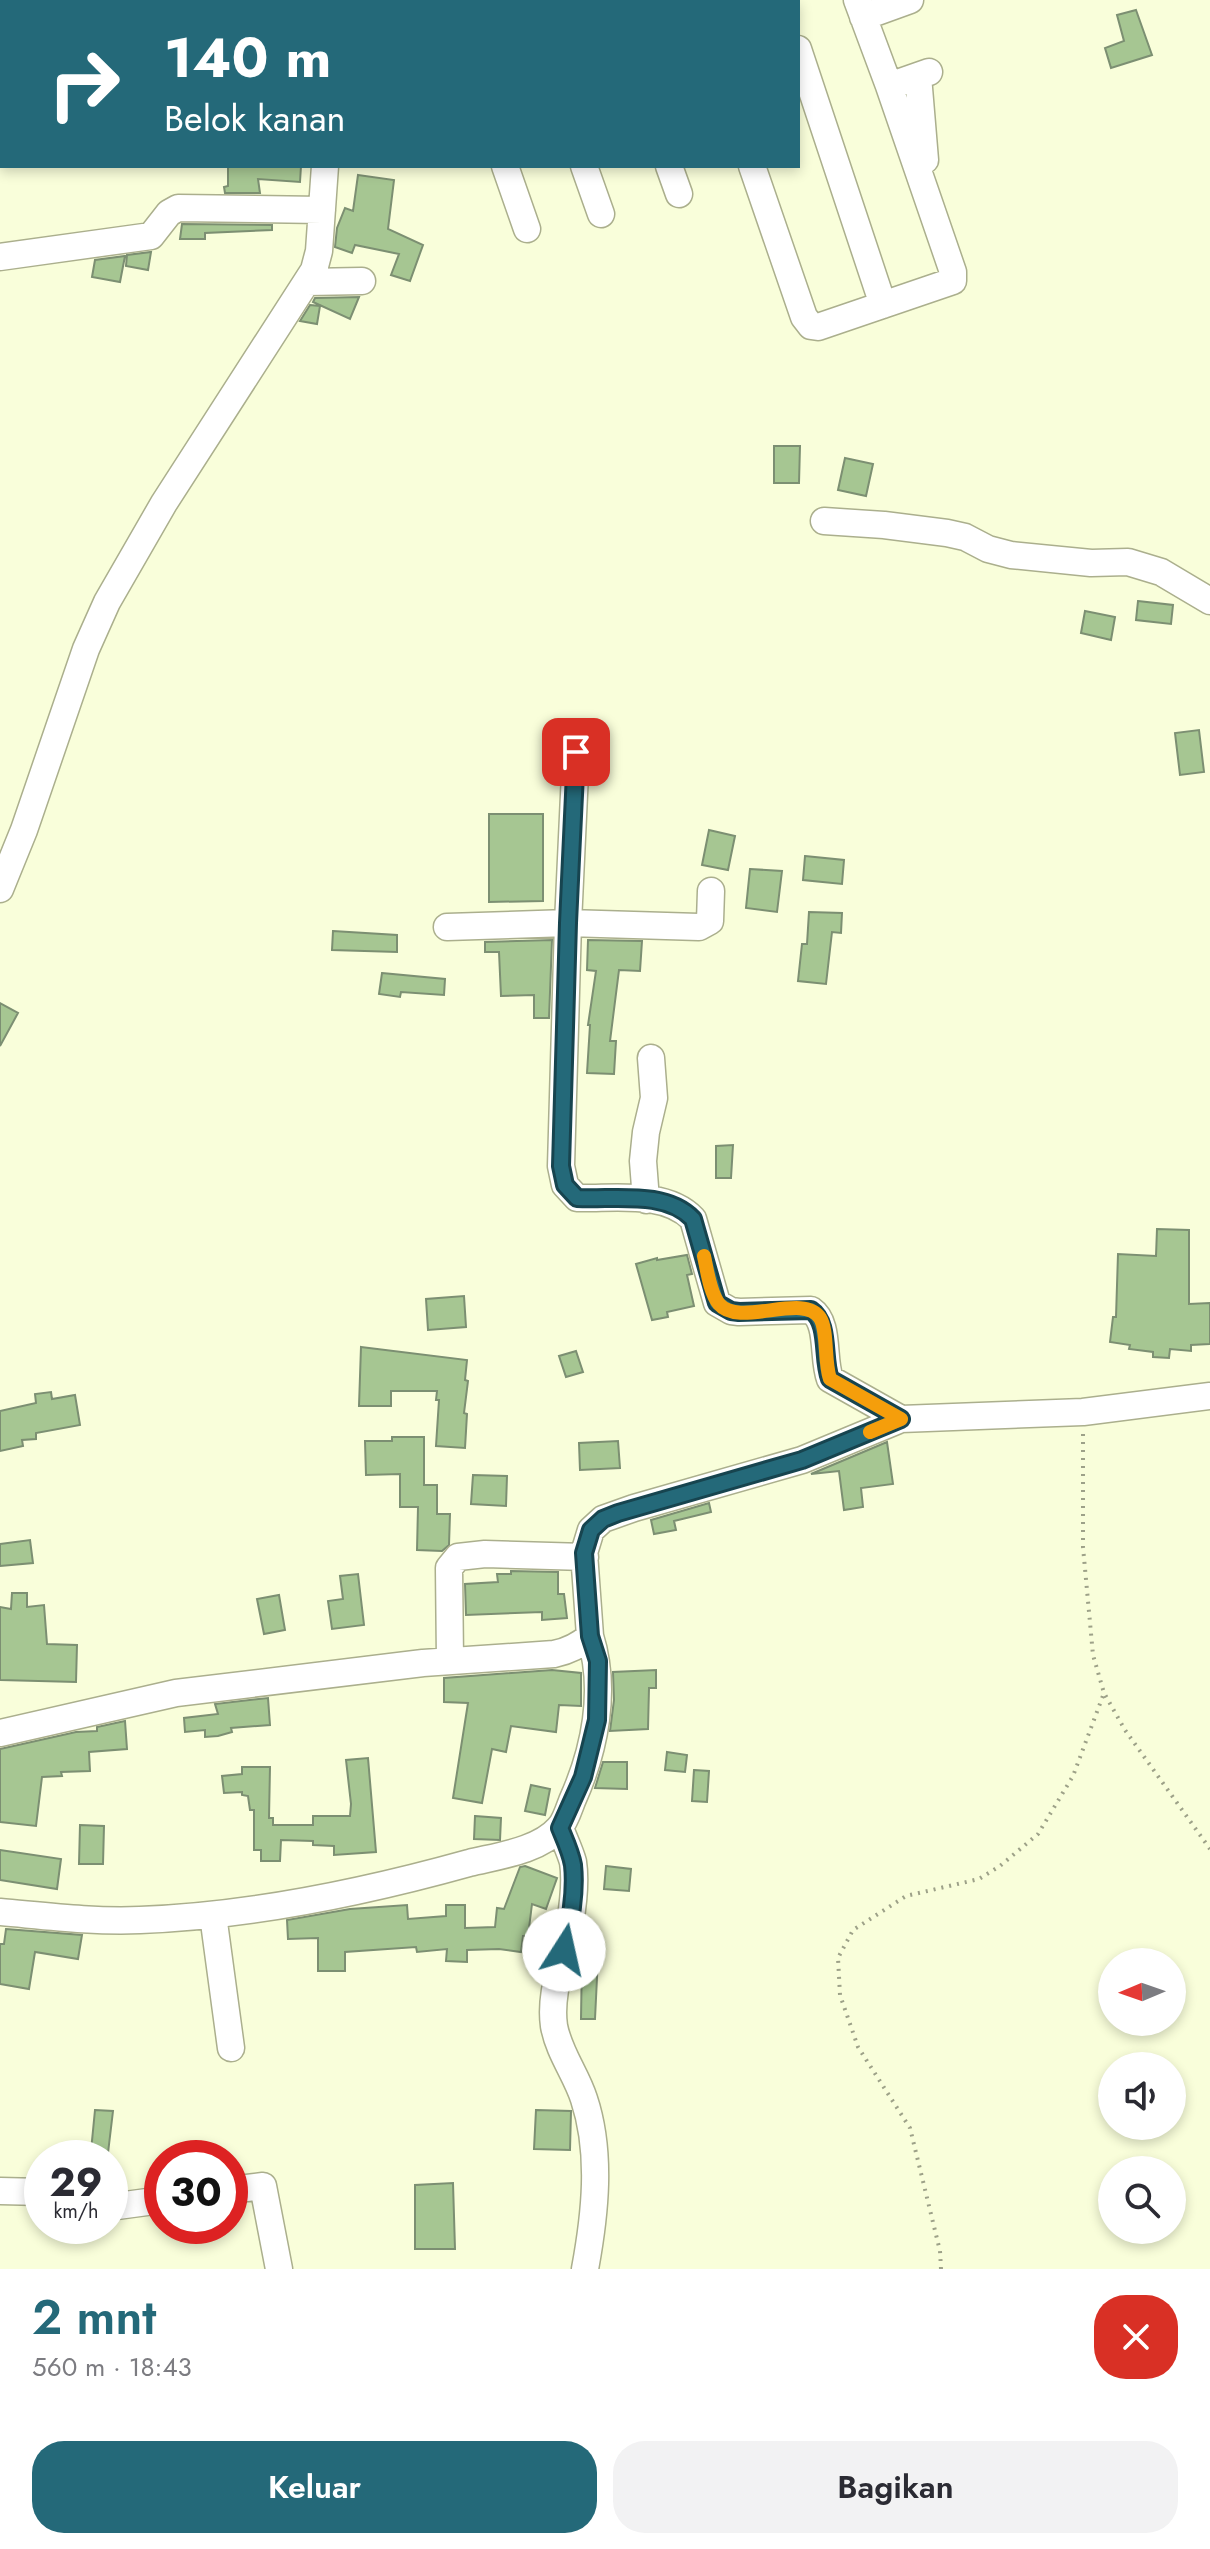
<!DOCTYPE html>
<html lang="id">
<head>
<meta charset="utf-8">
<style>
  :root { --surface:#fff; --page:#f2f2f3; --text:#2b2b33; --muted:#7c7c81; --accent:#246979 }
  body { margin:0; font-family:Jost,sans-serif; background:var(--page); color:var(--text); height:100vh; display:flex; flex-direction:column; font-size:30px; white-space:nowrap }
  * { box-sizing:border-box; margin:0 }
  p { font-size:26px; color:var(--muted) }
  .icon { flex:none; width:44px; height:44px; fill:none; stroke:currentColor; stroke-width:2; stroke-linecap:round; stroke-linejoin:round }
  .map { position:relative; height:2269px; overflow:hidden }
  .panel { display:flex; flex-direction:column; background:var(--surface); flex:1 }
  .panel>* { flex:none }
  .top-card { position:absolute; left:0px; top:0px; width:800px; height:168px; box-shadow:0 4px 12px #0003; background:#246979; color:#fff; overflow:hidden }
  .needle { width:52px; rotate:268deg }
  .tools { position:absolute; left:1098px; top:1948px; display:grid; gap:16px }
  .tools a { display:grid; place-items:center; width:88px; height:88px; border-radius:50%; background:var(--surface); box-shadow:0 4px 12px #0003; font-size:40px }
  .speed { position:absolute; left:24px; top:2140px; display:flex; gap:16px; font-size:40px; font-weight:700; text-align:center }
  .speed>* { display:grid; place-content:center; width:104px; height:104px; border-radius:50%; background:var(--surface); box-shadow:0 4px 12px #0003; line-height:1 }
  .speed small { font-size:20px; font-weight:400 }
  .speed .limit { border:12px solid #d22; background:#fff; color:#111 }
  .pin { position:absolute; display:grid; place-items:center; width:68px; height:68px; color:#fff; margin:-34px; border-radius:16px; box-shadow:0 4px 12px #0006 }
  .me { position:absolute; width:88px; margin:-44px; rotate:10deg; stroke-linejoin:round; filter:drop-shadow(0 0 6px #0008) }
  .turn { display:flex; align-items:center; gap:28px; height:168px; padding:0 32px; font-size:36px }
  .turn .icon { width:104px; height:104px; stroke-width:2.5 }
  .turn b { display:block; font-size:56px; line-height:68px }
  .round { display:grid; place-items:center; flex:none; width:84px; height:84px; border-radius:32px; background:var(--page) }
  .headline { display:flex; align-items:center; justify-content:space-between; height:136px; padding:0 32px }
  h1 { font-size:48px; font-weight:600; line-height:60px; color:var(--accent) }
  .action { display:flex; gap:16px; margin-top:auto; padding:16px 32px }
  .action a { flex:1; height:92px; border-radius:32px; background:var(--accent); color:#fff; font-size:32px; font-weight:600; line-height:92px; text-align:center }
  .action a+a { background:var(--page); color:var(--text) }
  .map>svg:first-child { display:block }
  .building { fill:#a6c692; stroke:#7c8f72; stroke-width:2 }
  .lines { fill:none; stroke-linecap:round; stroke-linejoin:round }
  .minor-casing { stroke:#abaf8d; stroke-width:29 }
  .path { stroke:#9da188; stroke-width:4; stroke-dasharray:2 6; stroke-linecap:butt }
  .minor { stroke:#fff; stroke-width:26 }
  .route-casing { stroke:#17444f; stroke-width:20 }
  .route { stroke:#246979; stroke-width:14 }
  .slow { stroke:#f59e0b; stroke-width:14 }
</style>
</head>
<body>
<div class="map">
<svg width="1210" height="2269" viewBox="0 0 1210 2269">
  <rect width="100%" height="100%" fill="#f9feda"/>
  <!-- building -->
  <path class="building" d="M1136,10L1152,55L1111,68L1105,48L1124,41L1117,15Z
    M228,166H301L300,182L258,179L260,193H225L224,187L228,186Z
    M358,175L394,180L388,229L423,245L410,281L391,275L399,254L355,245L352,253L335,247L337,228L345,208L353,211Z
    M182,224L272,225V230L205,233V239H180Z
    M151,252L148,270L126,266L127,255Z
    M125,256L120,282L92,277L95,260Z
    M359,297L350,319L313,302L315,298Z
    M310,305L320,306L317,324L300,321Z
    M774,446H800L799,483H774Z
    M845,458L873,464L866,496L838,490Z
    M1138,601L1173,605L1171,624L1136,620Z
    M1085,611L1115,617L1111,640L1081,633Z
    M1199,730L1204,772L1180,775L1175,733Z
    M489,814H543V901L489,902Z
    M709,830L735,836L728,870L702,865Z
    M805,856L844,860L842,884L803,880Z
    M750,869L782,871L777,912L746,908Z
    M809,912L842,913L841,933L832,932L826,984L798,981L802,944H807Z
    M333,931L397,935V952L332,950Z
    M552,940L549,1018H534V995L501,996L499,952H485V942Z
    M588,940L642,941L640,971L619,970L610,1041H616L614,1074L587,1073L590,1025H588L596,971L587,970Z
    M382,973L445,979L444,995L401,992L400,997L379,994Z
    M0,1003L18,1013L0,1046Z
    M733,1145L731,1178H716V1146Z
    M1157,1229L1189,1230V1304L1210,1303V1344L1191,1345V1351L1170,1349L1169,1358L1153,1357V1352L1129,1349L1130,1345L1110,1342L1113,1317H1116L1118,1254L1156,1256Z
    M687,1255L692,1274L687,1275L694,1306L667,1312L668,1317L652,1320L636,1264L657,1258V1260Z
    M464,1296L466,1327L428,1330L426,1299Z
    M361,1347L467,1360L465,1380L468,1381L464,1413L467,1414L465,1448L436,1446L439,1400H436L437,1391H391V1406H359Z
    M576,1351L583,1372L566,1377L559,1356Z
    M51,1392L52,1399L75,1395L80,1425L36,1433V1439L22,1440L23,1446L0,1451V1411L36,1403L35,1394Z
    M392,1437H424V1485H437V1514H450L449,1545L442,1551L417,1550L418,1507H400V1474L366,1475L365,1441H392Z
    M618,1441L620,1468L580,1470L579,1443Z
    M887,1442L893,1484L861,1488L863,1507L844,1510L839,1471L811,1474Z
    M473,1475L507,1476L506,1506L471,1504Z
    M709,1503L711,1512L674,1521L676,1530L654,1534L651,1520Z
    M30,1540L33,1563L0,1566V1544Z
    M511,1571L558,1572V1594H564L567,1618L542,1620V1612L466,1615L465,1584L498,1582L497,1574H511Z
    M358,1574L364,1625L332,1629L328,1601L343,1599L340,1576Z
    M12,1593H27V1607L44,1605L47,1644L77,1645L76,1682L0,1680V1607L11,1609Z
    M279,1595L285,1630L264,1634L257,1599Z
    M552,1670L581,1673V1706L559,1705L556,1732L511,1726L506,1752L492,1749L482,1803L453,1798L468,1703L444,1702V1678Z
    M656,1670V1688H649L648,1729L610,1731L614,1700L613,1672Z
    M268,1698L270,1725L231,1728L232,1732L218,1736L205,1737V1730L185,1732L184,1718L218,1714L215,1704Z
    M125,1721L127,1749L89,1752L90,1771L61,1772L62,1776L42,1777L36,1826L0,1822V1749L76,1732L97,1731V1727Z
    M667,1752L687,1755L685,1772L665,1770Z
    M368,1758L376,1852L334,1855V1846L313,1845V1841L281,1840L280,1861H261V1850H254V1810H250L248,1796L242,1795V1792L224,1793L222,1776L242,1774V1767H270L269,1818H273V1825H313V1816H350L351,1804L346,1760Z
    M603,1762H627V1789L595,1788Z
    M694,1770L709,1771L707,1802L692,1801Z
    M531,1785L550,1789L545,1815L525,1811Z
    M475,1816L501,1818L500,1840L474,1839Z
    M80,1825L104,1826L103,1864H79Z
    M0,1850L61,1859L57,1889L0,1880Z
    M525,1866L557,1878L546,1909L532,1904L528,1936H523L521,1952L499,1949L467,1950V1962L446,1961L447,1949L417,1952L416,1947L345,1952V1971H318V1938L288,1939L287,1920L350,1909L407,1905L408,1919L446,1916V1905H465V1928L495,1927L497,1908L504,1909L520,1867Z
    M606,1866L631,1869L629,1891L604,1889Z
    M6,1929L82,1935L78,1959L35,1952L29,1989L0,1984V1944H4Z
    M582,1957H598L595,2019H581Z
    M95,2110L113,2111L108,2153L91,2151Z
    M536,2110L571,2111L570,2150L534,2149Z
    M453,2183L455,2249H415V2185Z"/>
  <g class="lines">
    <!-- minor casing -->
    <g class="minor-casing">
      <path id="minor" d="M310,0V2
        M448,0L449,2
        M527,0L528,2
        M610,0V2
        M694,0L695,2
        M782,0V2
        M857,0L889,86
        M481,2L487,0
        M863,17L910,0
        M798,49L883,305
        M918,76L925,160
        M505,166L527,229
        M584,166L601,214
        M669,166L679,194
        M752,166L804,317L811,326L818,327L953,281V272L889,86L929,72
        M0,257L151,236L169,213L178,208L322,210
        M307,282L362,281
        M824,521L884,525L947,533L965,537L988,549L1011,555L1091,563L1128,562L1161,572L1210,601
        M576,752L568,923L561,1166L565,1185L577,1198C614,1199 665,1190 693,1219L717,1303L731,1311L739,1312L811,1310C830,1323 822,1358 830,1379L901,1419
        M0,889L24,830L86,649L107,602L164,503L314,270L319,251L325,166
        M447,927L568,923L699,927L710,921L711,891
        M646,1200L643,1161L646,1132L654,1098L651,1058
        M450,1661L449,1568L458,1557L485,1554L585,1557
        M0,1733L176,1693L423,1663L554,1654C569,1651 579,1646 590,1636L584,1553L591,1530L603,1519L634,1508L802,1460L901,1419L1083,1412L1210,1396
        M560,1828C564,1839 570,1851 573,1862C576,1881 573,1905 570,1923C565,1957 549,1991 554,2026C559,2053 576,2074 584,2099C602,2153 595,2215 585,2269
        M0,1912C46,1916 93,1922 140,1920C248,1916 365,1892 469,1863C497,1856 539,1851 559,1828C565,1822 569,1809 572,1801C595,1750 607,1690 590,1636
        M213,1915L231,2048
        M230,2190L263,2186L279,2269
        M0,2191L42,2192
        M110,2207L162,2200"/>
    </g>
    <!-- path -->
    <path class="path" d="M1083,1434V1547L1093,1655L1104,1693L1125,1730L1210,1849
      M941,2269L940,2251L910,2128L858,2047L840,1995L838,1958L853,1930L906,1896L979,1879L1000,1866L1038,1834L1073,1776L1104,1693"/>
    <!-- minor -->
    <use href="#minor" class="minor"/>
  </g>
  <g class="lines">
    <!-- route casing -->
    <g class="route-casing">
      <path id="route" d="M564,1950C570,1923 576,1893 573,1865C571,1853 565,1840 560,1828L583,1777L597,1720L598,1661L590,1636L584,1553L591,1530L603,1519L618,1513L802,1460L901,1419L830,1379C822,1358 830,1323 811,1310L739,1312L731,1311L717,1303L693,1219C665,1190 615,1200 577,1198L565,1185L561,1166L568,923L576,752"/>
    </g>
    <!-- route -->
    <use href="#route" class="route"/>
    <!-- slow -->
    <path class="slow" d="M704,1256C707,1270 710,1293 719,1304C739,1328 804,1292 820,1318C828,1330 824,1362 830,1379L901,1419L870,1432"/>
  </g>
</svg>
<div class="tools">
<a><svg class="needle" viewBox="-14 -14 28 28"><path d="M0-13l5 13h-10z" fill="#e53935"/><path d="M0 13l5-13h-10z" fill="#7c7c81"/></svg></a>
<a><svg class="icon" aria-label="sound" viewBox="0 0 24 24"><path d="M4 9h4l5-4v14l-5-4H4zM17 9q2 3 0 6"/></svg></a>
<a><svg class="icon" aria-label="search" viewBox="0 0 24 24"><circle cx="10" cy="10" r="6"/><path d="M15 15l6 6"/></svg></a>
</div>
<div class="speed"><div>29<small>km/h</small></div><div class="limit">30</div></div>
<div class="pin" style="left:576px;top:752px;background:#d93025"><svg class="icon" aria-label="arrive" viewBox="0 0 24 24"><path d="M6 21V4h12l-3 4 3 4H6"/></svg></div>
<svg class="me" style="left:564px;top:1950px" viewBox="-20 -20 40 40"><circle r="19" fill="#fff"/><path d="M0-13L10 11 0 6-10 11z" fill="#246979"/></svg>
<div class="top-card">
<div class="turn"><svg class="icon" aria-label="right" viewBox="0 0 24 24"><path d="M7 20v-9h11M14 6l5 5-5 5"/></svg><div><b>140 m</b>Belok kanan</div></div>
</div>
</div>
<section class="panel">
<div class="headline"><div><h1>2 mnt</h1><p>560 m · 18:43</p></div><a class="round" style="background:#d93025;color:#fff"><svg class="icon" aria-label="close" viewBox="0 0 24 24"><path d="M6 6l12 12M18 6L6 18"/></svg></a></div>
<div class="action"><a>Keluar</a><a>Bagikan</a></div>
</section>
</body>
</html>
